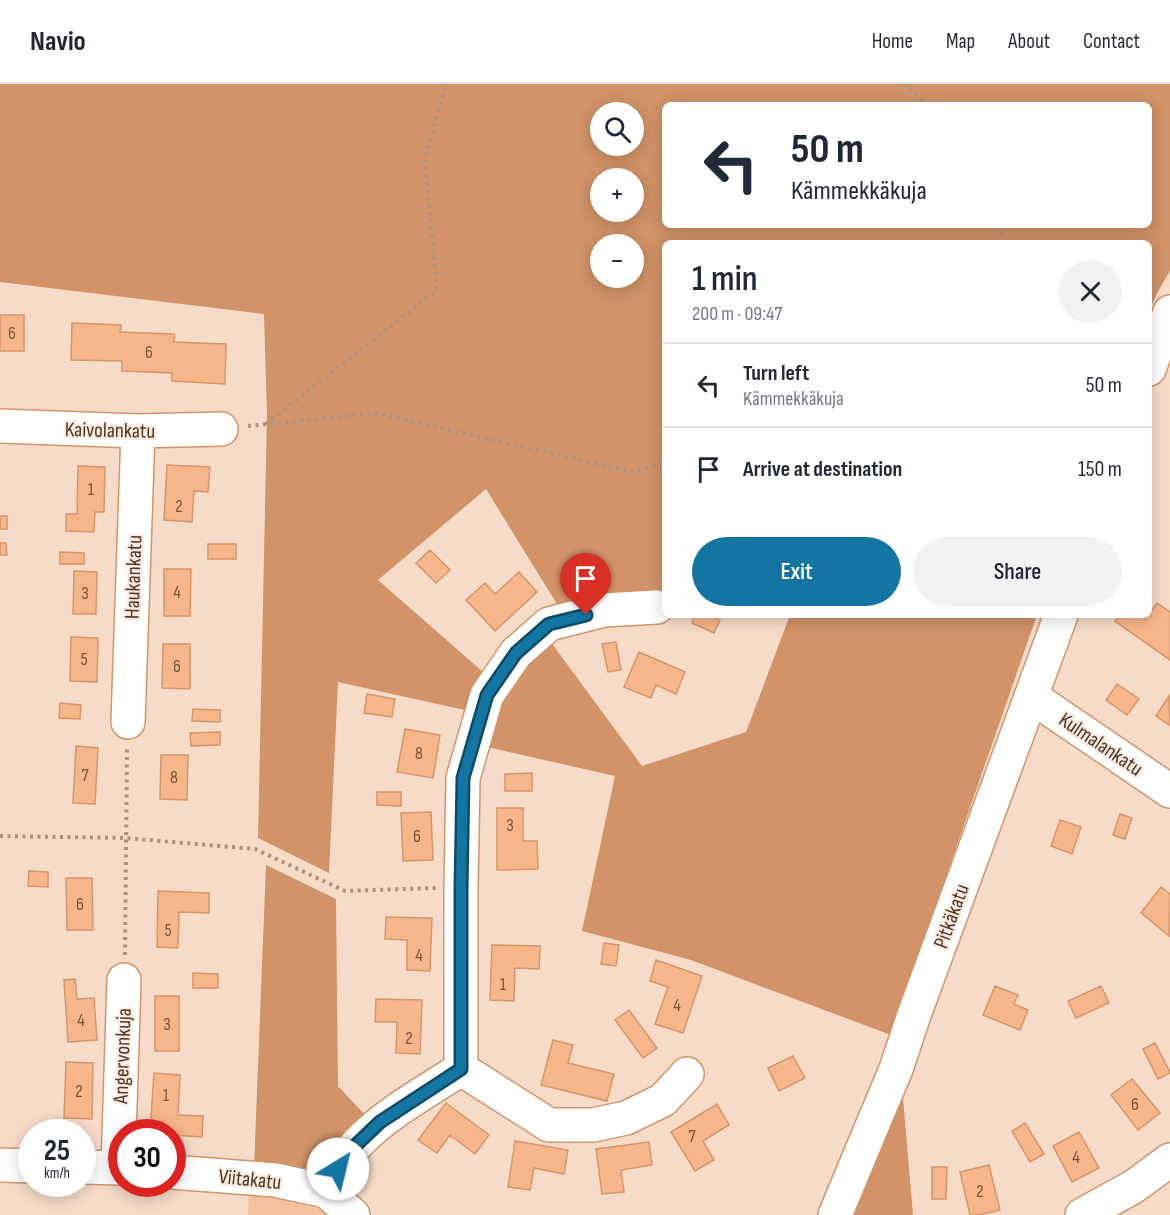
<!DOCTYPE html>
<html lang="en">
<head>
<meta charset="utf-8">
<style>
  :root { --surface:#fff; --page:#f2f2f3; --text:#1f2937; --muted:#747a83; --line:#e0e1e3; --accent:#1475a2 }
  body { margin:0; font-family:"Sofia Sans Condensed",sans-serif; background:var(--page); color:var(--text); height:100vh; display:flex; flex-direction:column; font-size:22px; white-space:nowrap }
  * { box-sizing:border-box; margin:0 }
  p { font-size:20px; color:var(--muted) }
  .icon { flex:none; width:33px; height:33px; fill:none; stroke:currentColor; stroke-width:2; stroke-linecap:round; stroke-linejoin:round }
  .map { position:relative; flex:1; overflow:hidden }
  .details { position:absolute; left:662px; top:156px; width:490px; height:378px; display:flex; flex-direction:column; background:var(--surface); border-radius:9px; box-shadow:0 3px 15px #0003 }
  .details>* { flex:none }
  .guide { position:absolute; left:662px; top:18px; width:490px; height:126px; border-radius:9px; box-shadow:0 3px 15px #0003; background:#fff; color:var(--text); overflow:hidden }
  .tools { position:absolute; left:590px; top:18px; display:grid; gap:12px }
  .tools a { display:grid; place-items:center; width:54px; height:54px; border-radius:50%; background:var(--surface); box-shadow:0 3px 15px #0003; font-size:30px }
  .speed { position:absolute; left:18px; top:1035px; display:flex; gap:12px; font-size:30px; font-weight:700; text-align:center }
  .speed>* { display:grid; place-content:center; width:78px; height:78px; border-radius:50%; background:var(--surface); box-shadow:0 3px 15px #0003; line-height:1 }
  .speed small { font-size:15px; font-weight:400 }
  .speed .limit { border:9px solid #d22; background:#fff; color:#111 }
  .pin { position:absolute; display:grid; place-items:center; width:51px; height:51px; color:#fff; margin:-62px -26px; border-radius:50% 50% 50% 0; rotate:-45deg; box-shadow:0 0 6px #0007 }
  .pin .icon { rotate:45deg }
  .me { position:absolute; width:66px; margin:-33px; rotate:36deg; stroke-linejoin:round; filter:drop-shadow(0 0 4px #0008) }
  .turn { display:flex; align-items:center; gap:21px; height:126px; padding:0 30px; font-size:27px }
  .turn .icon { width:78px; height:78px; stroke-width:2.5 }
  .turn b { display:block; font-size:42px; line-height:51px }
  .round { display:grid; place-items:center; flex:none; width:63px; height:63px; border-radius:32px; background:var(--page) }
  .summary { display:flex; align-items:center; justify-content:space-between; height:102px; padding:0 30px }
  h1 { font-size:36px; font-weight:600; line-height:45px }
  .cta { display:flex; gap:12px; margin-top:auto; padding:12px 30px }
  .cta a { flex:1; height:69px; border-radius:36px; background:var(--accent); color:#fff; font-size:24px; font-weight:600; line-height:69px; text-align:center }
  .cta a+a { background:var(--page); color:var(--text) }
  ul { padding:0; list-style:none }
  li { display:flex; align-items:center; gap:18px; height:84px; padding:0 30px; border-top:2px solid var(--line) }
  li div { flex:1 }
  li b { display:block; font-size:22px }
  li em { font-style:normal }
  header { display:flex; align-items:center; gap:36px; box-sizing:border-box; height:84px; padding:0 30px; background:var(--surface); border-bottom:2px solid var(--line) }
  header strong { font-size:28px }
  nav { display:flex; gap:33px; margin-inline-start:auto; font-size:21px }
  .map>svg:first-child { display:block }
  .green { fill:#f4c19f }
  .forest { fill:#d19367; fill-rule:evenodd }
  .building { fill:#f6b689; stroke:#d6966a; stroke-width:1.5 }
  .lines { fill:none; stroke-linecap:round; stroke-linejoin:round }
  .minor-casing { stroke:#d49468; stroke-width:36 }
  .path { stroke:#ae9380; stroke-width:4; stroke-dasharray:3 4.5; stroke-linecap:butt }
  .minor { stroke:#fff; stroke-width:33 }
  .route-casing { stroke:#0d4c69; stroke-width:15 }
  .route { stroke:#1475a2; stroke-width:10 }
  .labels { text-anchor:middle; stroke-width:4.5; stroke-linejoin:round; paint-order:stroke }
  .number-label { font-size:18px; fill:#79553c }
  .street-label { font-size:21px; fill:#4f3522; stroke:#f9ebe2 }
</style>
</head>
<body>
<header>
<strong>Navio</strong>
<nav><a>Home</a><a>Map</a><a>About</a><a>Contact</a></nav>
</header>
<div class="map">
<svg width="1170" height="1131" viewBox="0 0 1170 1131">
  <rect width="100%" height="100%" fill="#f6dbc8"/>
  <!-- green -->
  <path class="green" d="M249,1110L302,1116L331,1131H248Z"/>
  <!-- forest -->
  <path class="forest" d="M0,0H1170V187L1157,209L1149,228V159H664V509L560,525L486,405L378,496L483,588L469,627L338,598L329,789L258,754L267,330L264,230L0,198ZM664,21H1149V141H664ZM600,28H633V62H600ZM600,94H633V128H600ZM600,160H633V194H600Z
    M790,531H1037L891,951L691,876L582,847L615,692L483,662L490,619L550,557L642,682L746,648Z
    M266,781L336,815L338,1002L364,1030L318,1078L299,1087L254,1083Z
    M902,1002L913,1131H849Z"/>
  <!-- building -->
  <path class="building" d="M0,231H24V267H0Z
    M72,239L121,241L120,248L174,250V258L226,260L225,300L172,297V289L122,287V277L71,276Z
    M167,381L210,383L208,408L194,407L192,438L164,436Z
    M78,382L105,383L104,428H95L94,448L66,447V430H77Z
    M0,432H7V445H0Z
    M0,459H6L7,471H0Z
    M208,460H236V475H208Z
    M430,466L450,486L436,499L416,479Z
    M60,468L84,469V480H60Z
    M164,485H191L190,532H164Z
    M74,487L97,488L96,530H73Z
    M519,488L537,508L495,547L466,516L485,499L495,510Z
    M1157,519L1170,528V576L1115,537L1120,531H1140L1145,535Z
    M695,531H709L720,536L714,549L692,539Z
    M71,553L98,554L97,598L70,597Z
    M616,558L621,586L608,588L602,560Z
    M163,560H190V605L162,604Z
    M639,568L685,588L676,610L656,601L651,614L624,603Z
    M1117,600L1139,615L1127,631L1106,616Z
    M367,610L395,615L392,633L364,629Z
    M1169,612L1170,640L1169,641L1156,632Z
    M60,619L81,621L80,635L59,634Z
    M193,625L220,626V638L192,637Z
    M405,645L440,651L433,694L397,688Z
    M220,648V661L191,662L190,649Z
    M76,662L98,664L95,720L73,719Z
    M161,671H188L187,716L160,715Z
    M532,689V707H505V690Z
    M377,708H401V722L377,721Z
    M497,724H523V757H537L538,785L497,786Z
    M431,728L433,776L403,777L401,729Z
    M1120,730L1132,734L1125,755L1113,751Z
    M1060,736L1081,743L1072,770L1051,762Z
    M29,787L48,788V803L28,802Z
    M66,794H92L93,846H67Z
    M1161,803L1170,810L1169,852L1141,829Z
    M158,807L209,809V829L179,828L178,864L157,863Z
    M386,833L432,834L430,887L407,886V856L385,855Z
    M604,859L619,861L616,882L601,880Z
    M492,861L540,862L539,885L515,884L514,917L490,916Z
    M656,876L702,892L683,949L655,940L668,903L650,897Z
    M193,889L218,890V904H193Z
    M75,895L77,915L94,914L97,956L68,958L64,896Z
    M995,902L1018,911L1014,920L1028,926L1020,946L983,931Z
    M1101,902L1109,919L1076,934L1068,917Z
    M155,912H179V967H155Z
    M376,915L422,916L420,970L396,969L397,938H375Z
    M629,926L657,964L643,974L615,936Z
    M553,956L573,961L568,979L614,990L607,1017L541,1001Z
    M1155,959L1170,988V989L1158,995L1143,965Z
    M793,972L805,994L779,1007L768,984Z
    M66,978L93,979L92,1035L64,1034Z
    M154,989L180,991L178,1031L203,1032L202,1053L172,1051V1048H150Z
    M1132,995L1160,1029L1138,1046L1111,1011Z
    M446,1019L489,1051L475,1070L450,1051L437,1069L418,1056Z
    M717,1020L729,1041L703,1057L714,1076L695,1087L671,1048Z
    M1025,1039L1044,1070L1030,1078L1012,1047Z
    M1079,1048L1099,1084L1072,1098L1053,1062Z
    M515,1057L568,1066L564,1090L534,1084L530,1106L508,1103Z
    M649,1058L652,1081L621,1086L624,1108L602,1110L596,1065Z
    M989,1081L1000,1126L980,1131H970L960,1088Z
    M932,1083H947L946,1115H932Z"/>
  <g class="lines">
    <!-- minor casing -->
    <g class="minor-casing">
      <path id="minor" d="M1149,285L1170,228
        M0,342L138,347L221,345
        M1032,613L1170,707
        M128,638L138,347
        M461,985L549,1041H593L626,1034L663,1016L687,990
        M0,1081L32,1082
        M82,1083L122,1084
        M118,1084L124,896
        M172,1088L275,1096L326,1107L353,1131
        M326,1107C335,1091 344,1074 357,1060C386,1029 426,1008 461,985V804L463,694L487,611L516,569L549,540L604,526L657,523
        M835,1131L896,985L914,931L1061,531
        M1082,1131L1133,1103L1170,1076"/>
    </g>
    <!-- path -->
    <path class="path" d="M904,0L929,21
      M1000,159L1004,141
      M266,340L437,206L425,76L446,0
      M248,342L376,329L632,388L664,379
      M0,752L125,754L255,765L345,807L436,804
      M125,871L127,663"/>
    <!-- minor -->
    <use href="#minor" class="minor"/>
  </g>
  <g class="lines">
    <!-- route casing -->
    <g class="route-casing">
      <path id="route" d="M338,1085L356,1061L380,1038L461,985V804L463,694L487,611L516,569L549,540L586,531"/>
    </g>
    <!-- route -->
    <use href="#route" class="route"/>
  </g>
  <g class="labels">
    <!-- number labels -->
    <g class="number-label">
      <text x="12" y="255">6</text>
      <text x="149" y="274">6</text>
      <text x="91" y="411">1</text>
      <text x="179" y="428">2</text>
      <text x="177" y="514">4</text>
      <text x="85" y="515">3</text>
      <text x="84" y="581">5</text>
      <text x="177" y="588">6</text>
      <text x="419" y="675">8</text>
      <text x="85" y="697">7</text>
      <text x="174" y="699">8</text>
      <text x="510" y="747">3</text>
      <text x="417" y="758">6</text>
      <text x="80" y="826">6</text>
      <text x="168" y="852">5</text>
      <text x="419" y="877">4</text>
      <text x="503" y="906">1</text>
      <text x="677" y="927">4</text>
      <text x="81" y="942">4</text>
      <text x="167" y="946">3</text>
      <text x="409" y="960">2</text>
      <text x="79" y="1013">2</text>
      <text x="166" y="1017">1</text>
      <text x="1135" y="1026">6</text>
      <text x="692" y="1058">7</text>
      <text x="1076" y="1079">4</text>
      <text x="980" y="1113">2</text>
    </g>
    <!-- street labels -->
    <g class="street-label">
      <text transform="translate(110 346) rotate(1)" y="7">Kaivolankatu</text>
      <text transform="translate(133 493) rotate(-88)" y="7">Haukankatu</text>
      <text transform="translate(1101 660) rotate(34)" y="7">Kulmalankatu</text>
      <text transform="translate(951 832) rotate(-70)" y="7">Pitkäkatu</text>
      <text transform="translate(122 972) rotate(-88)" y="7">Angervonkuja</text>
      <text transform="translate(250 1095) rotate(6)" y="7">Viitakatu</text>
    </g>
  </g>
</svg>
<div class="tools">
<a><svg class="icon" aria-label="search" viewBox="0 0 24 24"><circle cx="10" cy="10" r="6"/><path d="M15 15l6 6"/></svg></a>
<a>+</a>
<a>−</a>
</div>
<div class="speed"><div>25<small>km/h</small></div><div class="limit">30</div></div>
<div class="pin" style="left:586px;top:531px;background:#d93025"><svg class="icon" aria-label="arrive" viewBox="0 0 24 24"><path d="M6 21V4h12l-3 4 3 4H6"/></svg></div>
<svg class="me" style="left:338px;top:1085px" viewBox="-20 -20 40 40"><circle r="19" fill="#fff"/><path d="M0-13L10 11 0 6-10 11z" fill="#1475a2"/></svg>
<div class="guide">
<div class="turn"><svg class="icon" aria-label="left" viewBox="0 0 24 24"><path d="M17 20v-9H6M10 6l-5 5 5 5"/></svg><div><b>50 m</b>Kämmekkäkuja</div></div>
</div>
<section class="details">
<div class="summary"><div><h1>1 min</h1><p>200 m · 09:47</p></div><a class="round"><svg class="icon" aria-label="close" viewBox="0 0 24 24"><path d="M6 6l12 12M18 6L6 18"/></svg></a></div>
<ul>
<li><svg class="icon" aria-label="left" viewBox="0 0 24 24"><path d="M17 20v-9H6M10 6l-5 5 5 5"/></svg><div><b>Turn left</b><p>Kämmekkäkuja</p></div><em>50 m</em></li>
<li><svg class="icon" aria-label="arrive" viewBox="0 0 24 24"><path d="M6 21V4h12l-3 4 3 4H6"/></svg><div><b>Arrive at destination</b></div><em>150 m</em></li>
</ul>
<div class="cta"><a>Exit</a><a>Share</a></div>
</section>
</div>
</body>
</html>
